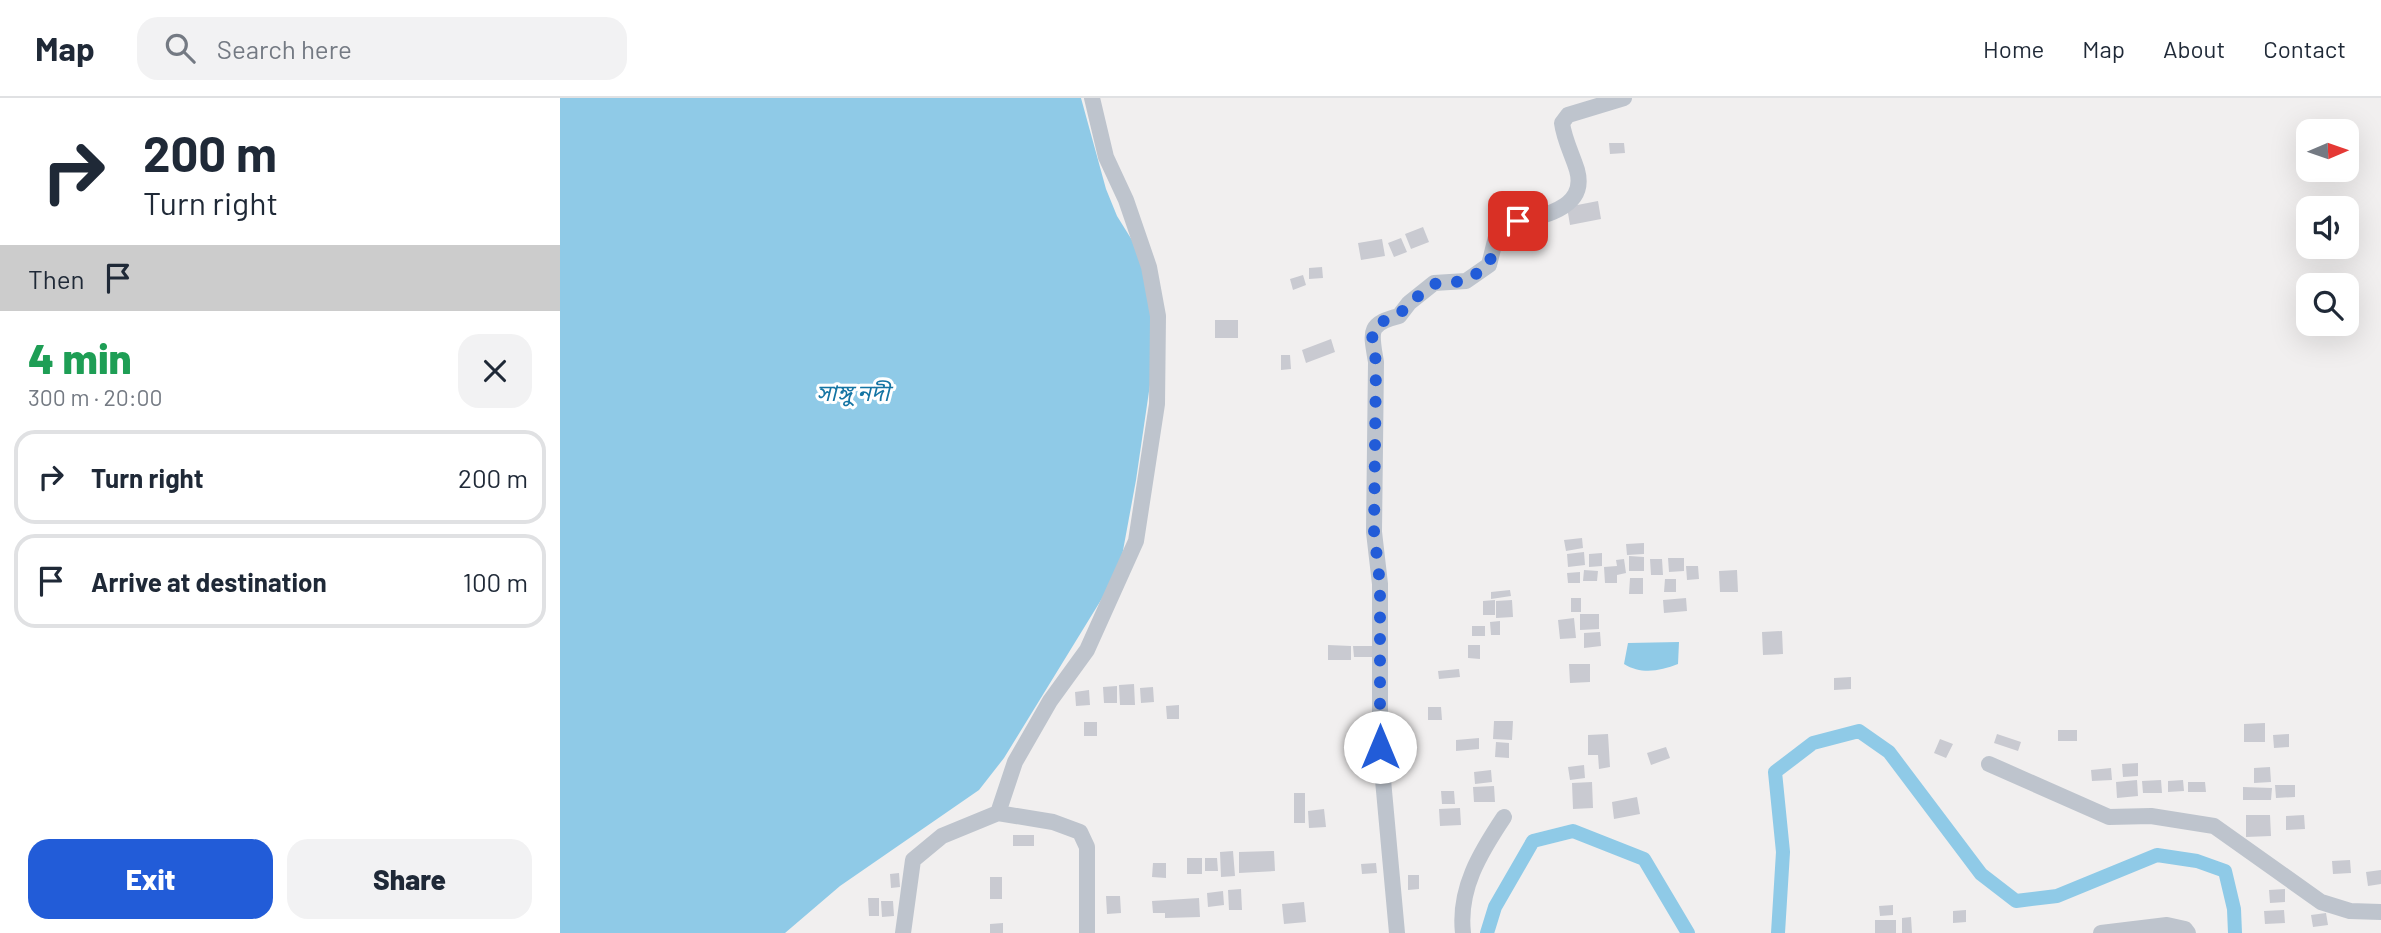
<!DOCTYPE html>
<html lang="en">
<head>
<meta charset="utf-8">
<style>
  :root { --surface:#fff; --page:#f2f2f3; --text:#1f2937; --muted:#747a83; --line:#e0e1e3; --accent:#225cd8 }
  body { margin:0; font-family:Barlow,"Noto Sans Bengali",sans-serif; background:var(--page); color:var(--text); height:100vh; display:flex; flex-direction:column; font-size:26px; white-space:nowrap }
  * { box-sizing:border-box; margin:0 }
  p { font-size:23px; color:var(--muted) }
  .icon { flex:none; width:38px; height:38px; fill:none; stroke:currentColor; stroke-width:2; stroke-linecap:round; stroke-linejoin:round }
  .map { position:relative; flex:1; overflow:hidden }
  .panel { display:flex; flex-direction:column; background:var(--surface); width:560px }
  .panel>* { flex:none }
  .hud { background:#fff; color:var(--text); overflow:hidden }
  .needle { width:46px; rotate:88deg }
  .controls { position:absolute; left:1736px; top:21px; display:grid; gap:14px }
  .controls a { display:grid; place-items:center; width:63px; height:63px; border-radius:14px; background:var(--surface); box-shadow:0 7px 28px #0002; font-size:35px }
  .pin { position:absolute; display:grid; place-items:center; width:60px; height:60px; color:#fff; margin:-30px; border-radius:14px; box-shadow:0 4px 10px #0006 }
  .me { position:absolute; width:77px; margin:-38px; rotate:0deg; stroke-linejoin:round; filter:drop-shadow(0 0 5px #0008) }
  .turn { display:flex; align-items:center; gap:24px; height:147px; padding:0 28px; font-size:32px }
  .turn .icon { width:91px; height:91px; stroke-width:2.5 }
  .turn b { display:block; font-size:49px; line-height:60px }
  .then { display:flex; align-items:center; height:66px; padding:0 28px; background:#0003; gap:14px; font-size:26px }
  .round { display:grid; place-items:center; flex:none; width:74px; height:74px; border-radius:21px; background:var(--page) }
  .summary { display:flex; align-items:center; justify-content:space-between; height:119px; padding:0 28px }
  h1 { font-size:42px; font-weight:800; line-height:52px; color:#1e9e55 }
  .button { display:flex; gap:14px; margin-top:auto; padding:14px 28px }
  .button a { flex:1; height:80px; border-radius:21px; background:var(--accent); color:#fff; font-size:28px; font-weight:800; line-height:80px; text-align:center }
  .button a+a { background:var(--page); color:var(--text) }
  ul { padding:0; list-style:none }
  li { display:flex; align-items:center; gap:21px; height:94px; margin:0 14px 10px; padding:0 14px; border:4px solid var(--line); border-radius:21px }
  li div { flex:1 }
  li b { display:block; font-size:26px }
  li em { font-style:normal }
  header { display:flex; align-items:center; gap:42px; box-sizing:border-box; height:98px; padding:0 35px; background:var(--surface); border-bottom:2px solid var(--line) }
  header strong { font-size:33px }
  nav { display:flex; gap:38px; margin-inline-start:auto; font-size:24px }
  .search { width:490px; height:63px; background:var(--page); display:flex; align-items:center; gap:18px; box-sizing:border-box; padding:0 24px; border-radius:21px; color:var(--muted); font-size:26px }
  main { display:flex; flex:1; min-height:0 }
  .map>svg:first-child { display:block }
  .water { fill:#8fcae7 }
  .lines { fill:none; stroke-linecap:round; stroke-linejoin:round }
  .canal { stroke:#8fcae7; stroke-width:14 }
  .building { fill:#c9cad1 }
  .minor { stroke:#bec4cd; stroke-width:16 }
  .route { stroke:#225cd8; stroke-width:12; stroke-dasharray:0 21.6 }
  .labels { text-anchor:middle; stroke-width:6; stroke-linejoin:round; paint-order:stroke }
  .water-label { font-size:23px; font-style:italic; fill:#1474a3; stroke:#fff }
</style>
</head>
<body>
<header>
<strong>Map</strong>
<div class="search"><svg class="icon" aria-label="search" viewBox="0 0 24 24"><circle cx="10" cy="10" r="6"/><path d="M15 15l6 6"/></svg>Search here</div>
<nav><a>Home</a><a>Map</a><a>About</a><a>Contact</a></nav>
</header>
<main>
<section class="panel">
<div class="hud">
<div class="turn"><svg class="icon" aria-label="right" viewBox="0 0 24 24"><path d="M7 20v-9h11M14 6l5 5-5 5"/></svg><div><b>200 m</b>Turn right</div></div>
<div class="then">Then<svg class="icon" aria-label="arrive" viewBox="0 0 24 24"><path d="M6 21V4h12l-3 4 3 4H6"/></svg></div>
</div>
<div class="summary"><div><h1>4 min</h1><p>300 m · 20:00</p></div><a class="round"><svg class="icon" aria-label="close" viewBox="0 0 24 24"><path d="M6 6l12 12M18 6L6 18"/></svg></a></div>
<ul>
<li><svg class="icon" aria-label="right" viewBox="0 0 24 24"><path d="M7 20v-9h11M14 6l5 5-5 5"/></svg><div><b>Turn right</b></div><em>200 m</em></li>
<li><svg class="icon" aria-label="arrive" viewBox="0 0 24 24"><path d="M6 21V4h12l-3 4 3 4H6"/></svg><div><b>Arrive at destination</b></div><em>100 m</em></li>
</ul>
<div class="button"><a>Exit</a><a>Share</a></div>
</section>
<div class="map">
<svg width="1821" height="835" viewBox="0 0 1821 835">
  <rect width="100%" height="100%" fill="#f1efef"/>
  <!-- water -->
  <path class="water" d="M0,0H521L546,91L557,118L580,155L593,219V266L576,382L562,458L549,489L444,660L419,692L280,788L225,835H0Z
    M1119,544L1118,566C1100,573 1082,577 1064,566L1068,545Z"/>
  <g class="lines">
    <!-- canal -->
    <path class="canal" d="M927,835L935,809L973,743L1013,733L1084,761L1128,835
      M1218,835L1223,754L1215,674L1253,645L1299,633L1329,654L1421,776L1456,803L1497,798L1597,757L1637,763L1665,773L1674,811L1675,835"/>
  </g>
  <!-- building -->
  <path class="building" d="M1049,45H1064L1065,55L1050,56Z
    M1038,103L1041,121L1010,127L1007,109Z
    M863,129L869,144L851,151L845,136Z
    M841,140L847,154L834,159L828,145Z
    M822,141L825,158L801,162L798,145Z
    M762,169L763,180L749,181V170Z
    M743,177L746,187L733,192L730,181Z
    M655,222H678V240H655Z
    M771,241L775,254L746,265L742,252Z
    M721,257H730L731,271L721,272Z
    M1022,440L1023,450L1006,453L1004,442Z
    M1084,445V456L1067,457L1066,446Z
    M1024,454L1025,467L1008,469L1007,456Z
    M1042,455V468L1029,469V456Z
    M1069,458L1084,459V473H1069Z
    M1108,460H1124V473L1109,474Z
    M1064,461L1066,475L1057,477V485H1045L1044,469L1057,468L1056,462Z
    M1090,461H1102L1103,477H1091Z
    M1126,468H1138L1139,481L1127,482Z
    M1024,472L1038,473L1037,483H1023Z
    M1177,472L1178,494H1160L1159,473Z
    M1020,474V485H1008L1007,475Z
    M1070,480H1083V496H1069Z
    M1105,481H1116V494H1104Z
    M950,492L951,498L931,501V494Z
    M1011,500H1021V514H1011Z
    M1126,500L1127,513L1104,515L1103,502Z
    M935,502V517H923V503Z
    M952,502L953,519L936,520V503Z
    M1020,516H1039V531L1020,532Z
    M1014,520L1016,540L1000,541L998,522Z
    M940,523V537H931L930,524Z
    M912,528H925V538H912Z
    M1222,533L1223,556L1203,557L1202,534Z
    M1040,534L1041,548L1024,550V535Z
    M768,547L791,548V562H768Z
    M908,547H920V561L908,560Z
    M793,548H815V559H794Z
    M1009,566H1030V584L1010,585Z
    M899,571L900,579L879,581L878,573Z
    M1291,579V591L1274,592V580Z
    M574,586L575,607H560L559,587Z
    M557,588V605H544L543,589Z
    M593,589L594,604L581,605L580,590Z
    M529,592L530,607L516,608L515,594Z
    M619,607V621H607L606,608Z
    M868,609H881L882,622H868Z
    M934,623H953L952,642L933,641Z
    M524,624H537V638H524Z
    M1705,625V644H1684V626Z
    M1498,632H1517V643H1498Z
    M1048,636L1050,669L1039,671L1038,657H1028V637Z
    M1437,636L1461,644L1458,653L1434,645Z
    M1729,636V649L1714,650L1713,637Z
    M919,640V651L896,653V642Z
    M793,641H805V652L794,653Z
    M1380,641L1393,646L1386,660L1374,655Z
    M936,644L949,645V660L935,659Z
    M1106,649L1110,660L1091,667L1087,655Z
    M1578,665V678L1563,679L1562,666Z
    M1024,667L1025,680L1010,682L1008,669Z
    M1710,669L1711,684L1694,685V670Z
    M1551,670L1552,682L1532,683L1531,672Z
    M931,672L932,684L915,686L914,674Z
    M1577,682L1578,698L1557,700L1556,684Z
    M1601,682L1602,695H1583L1582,683Z
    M1623,682L1624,693L1608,694V683Z
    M1032,684L1033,710L1013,711L1012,685Z
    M1628,684H1645L1646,694H1628Z
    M1715,687H1735V699L1716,700Z
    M934,688L935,704H914L913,689Z
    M1683,689L1712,690L1711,702H1683Z
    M881,693H894L895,706H882Z
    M734,695H745V725H734Z
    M1077,699L1080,716L1054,721L1052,704Z
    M900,710L901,727L880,728L879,711Z
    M764,711L766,729L749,730L748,713Z
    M1686,717H1710L1711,738L1686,739Z
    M1744,717L1745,731L1726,732V718Z
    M453,737H474V748H453Z
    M673,753L675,778L661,779L660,754Z
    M714,753L715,773L679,775V754Z
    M627,760H642V776H627Z
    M645,760H657L658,773H645Z
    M1790,762L1791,775L1773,776L1772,763Z
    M593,765H606V780L592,779Z
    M816,765L817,775L802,776L801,766Z
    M1821,772V786L1808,788L1806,774Z
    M339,775L340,789L331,790L330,776Z
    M848,777H859V791L848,792Z
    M430,779H442V801H430Z
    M681,791L682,812H669L668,792Z
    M1725,791V804L1710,805L1709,792Z
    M663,793L664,807L648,809L647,795Z
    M546,798H560L561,815L547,816Z
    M308,800H319V818H309Z
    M639,800L640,819L605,820V815H593L592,803Z
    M321,803H333L334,818L322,819Z
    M744,804L746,824L724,826L722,806Z
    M1333,807V817L1320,818L1319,808Z
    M1406,812V824L1393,825V813Z
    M1724,812L1725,825L1705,826L1704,813Z
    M1766,815L1768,827L1753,829L1751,817Z
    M1351,819L1352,835H1342V820Z
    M1315,822H1336V835H1315Z
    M443,825V835H430V826Z"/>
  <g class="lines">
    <!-- minor -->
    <path class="minor" d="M1429,666L1549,719L1591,718L1654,728L1761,804L1790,813L1821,814
      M438,715L493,724L520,734L527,749V835
      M343,835L353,762L382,738L438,715L455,664L490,603L527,552L576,443L597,306L598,218L589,169L566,102L546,59L532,0
      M837,835L820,649V486L814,434L816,264C811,234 807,226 839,218L849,205L874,185L906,183L929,167L939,127C970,121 1029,115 1017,72C1012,56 1004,41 1002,25L1008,17L1064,0
      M903,835C898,791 920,755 944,719
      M1541,835L1607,827L1625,831L1628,835"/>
  </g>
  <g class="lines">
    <!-- route -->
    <path class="route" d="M820,649V486L814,433L816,264C811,233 806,227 838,218L849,205L874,186L906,183L929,167L939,127L958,123"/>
  </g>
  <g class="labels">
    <!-- water labels -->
    <g class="water-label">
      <text x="293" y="303">সাঙ্গু নদী</text>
    </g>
  </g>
</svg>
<div class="controls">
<a><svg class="needle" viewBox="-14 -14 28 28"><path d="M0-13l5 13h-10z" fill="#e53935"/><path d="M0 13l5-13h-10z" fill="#747a83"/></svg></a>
<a><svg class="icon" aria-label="sound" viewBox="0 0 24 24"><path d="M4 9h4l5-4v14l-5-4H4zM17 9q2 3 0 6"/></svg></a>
<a><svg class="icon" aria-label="search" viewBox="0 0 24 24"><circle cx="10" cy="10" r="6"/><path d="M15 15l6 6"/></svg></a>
</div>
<div class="pin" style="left:958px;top:123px;background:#d93025"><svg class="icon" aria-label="arrive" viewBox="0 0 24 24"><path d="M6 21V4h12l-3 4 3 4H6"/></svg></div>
<svg class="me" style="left:820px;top:649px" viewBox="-20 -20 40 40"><circle r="19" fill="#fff"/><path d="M0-13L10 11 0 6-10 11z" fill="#225cd8"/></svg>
</div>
</main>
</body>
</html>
